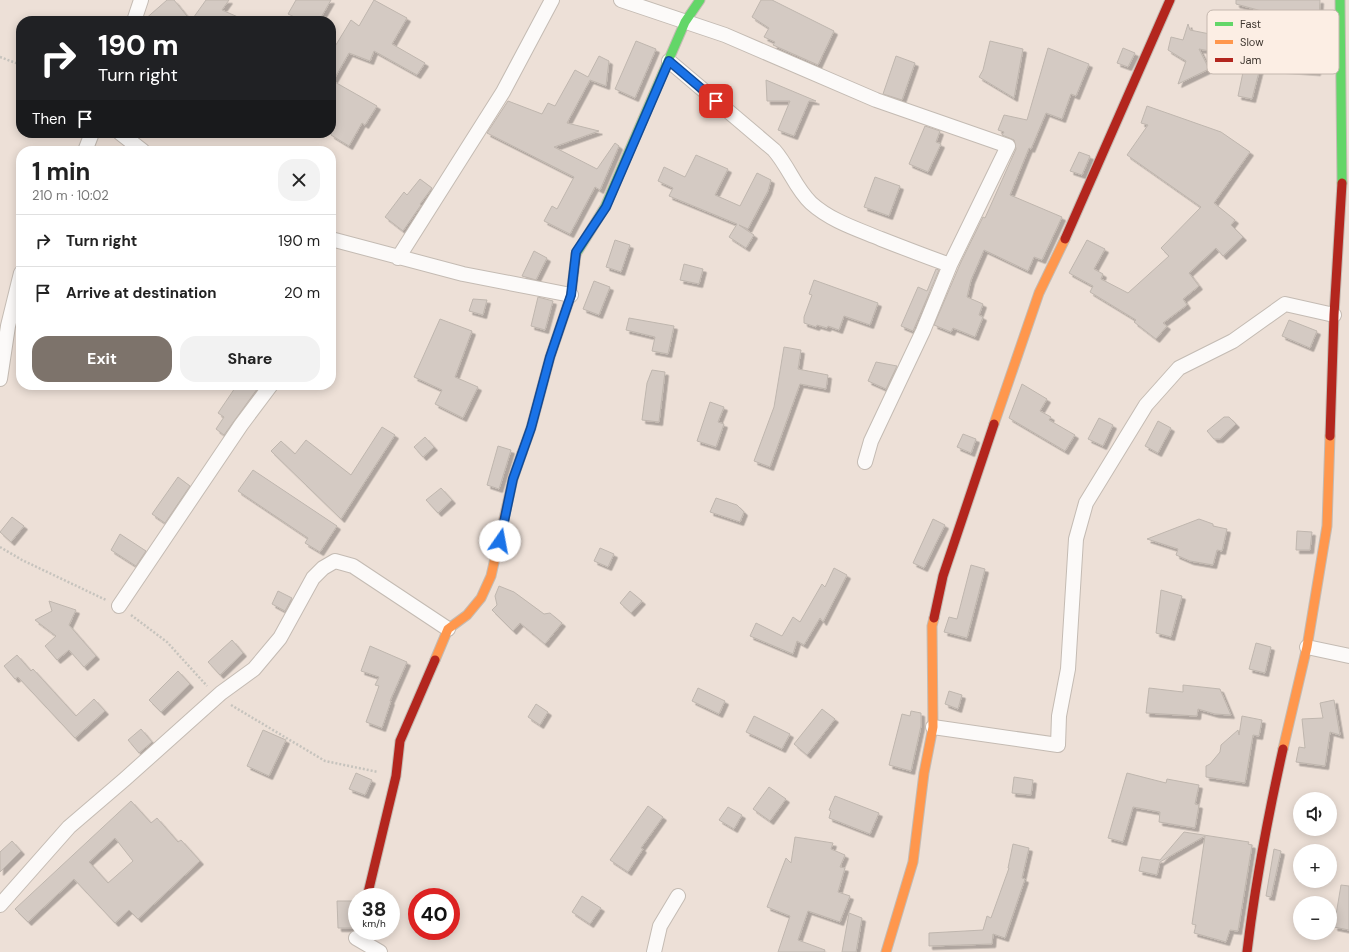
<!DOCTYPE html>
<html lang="en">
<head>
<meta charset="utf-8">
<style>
  :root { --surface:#fff; --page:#f2f2f2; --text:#222; --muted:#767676; --line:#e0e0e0; --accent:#7d736b }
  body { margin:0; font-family:"DM Sans",sans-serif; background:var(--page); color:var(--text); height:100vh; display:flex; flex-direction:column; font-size:15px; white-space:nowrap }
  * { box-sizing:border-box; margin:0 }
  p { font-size:13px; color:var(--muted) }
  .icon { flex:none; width:22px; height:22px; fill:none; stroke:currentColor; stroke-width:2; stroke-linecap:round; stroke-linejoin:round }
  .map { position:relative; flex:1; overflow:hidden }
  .details { position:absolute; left:16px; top:146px; width:320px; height:244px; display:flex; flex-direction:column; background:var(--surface); border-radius:16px; box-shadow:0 2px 10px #0003 }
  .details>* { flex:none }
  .top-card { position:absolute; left:16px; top:16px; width:320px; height:122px; border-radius:16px; box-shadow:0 2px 10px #0003; background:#202124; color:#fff; overflow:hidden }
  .fabs { position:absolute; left:1293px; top:792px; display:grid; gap:8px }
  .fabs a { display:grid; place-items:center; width:44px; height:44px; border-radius:50%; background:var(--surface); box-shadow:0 2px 10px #0003; font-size:20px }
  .speed { position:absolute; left:348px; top:888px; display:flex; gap:8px; font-size:20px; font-weight:700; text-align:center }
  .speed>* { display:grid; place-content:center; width:52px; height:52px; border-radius:50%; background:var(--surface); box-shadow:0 2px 10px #0003; line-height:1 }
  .speed small { font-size:10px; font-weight:400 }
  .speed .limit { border:6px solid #d22; background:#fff; color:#111 }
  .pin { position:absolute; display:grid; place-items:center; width:34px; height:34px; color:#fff; margin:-17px; border-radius:8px; box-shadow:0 2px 6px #0006 }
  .me { position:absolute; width:44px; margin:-22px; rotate:12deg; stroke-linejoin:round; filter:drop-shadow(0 0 3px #0008) }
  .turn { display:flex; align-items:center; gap:14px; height:84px; padding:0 16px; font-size:18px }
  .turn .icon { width:52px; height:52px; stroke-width:2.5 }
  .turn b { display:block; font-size:28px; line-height:34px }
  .then { display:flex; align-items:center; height:38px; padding:0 16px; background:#0003; gap:8px; font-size:15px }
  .round { display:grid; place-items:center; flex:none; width:42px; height:42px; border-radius:16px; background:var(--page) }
  .overview { display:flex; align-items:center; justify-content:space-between; height:68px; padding:0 16px }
  h1 { font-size:24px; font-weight:700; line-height:30px }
  .button { display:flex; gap:8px; margin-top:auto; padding:8px 16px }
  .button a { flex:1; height:46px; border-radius:16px; background:var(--accent); color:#fff; font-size:16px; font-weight:700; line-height:46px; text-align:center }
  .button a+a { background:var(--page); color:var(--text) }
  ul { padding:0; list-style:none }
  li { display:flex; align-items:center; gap:12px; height:52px; padding:0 16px; border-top:1px solid var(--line) }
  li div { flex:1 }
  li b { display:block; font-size:15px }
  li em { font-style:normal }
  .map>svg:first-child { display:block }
  .building { fill:#d4cac3; stroke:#bfb6ae; fill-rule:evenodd; filter:url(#shadow) }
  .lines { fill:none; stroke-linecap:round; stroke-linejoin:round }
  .street-casing { stroke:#c4bbb3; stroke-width:16 }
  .fast-casing { stroke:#c4bbb3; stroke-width:11 }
  .slow-casing { stroke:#c4bbb3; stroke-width:11 }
  .jam-casing { stroke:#c4bbb3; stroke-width:11 }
  .path { stroke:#c6c3bd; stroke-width:2.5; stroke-dasharray:2 2; stroke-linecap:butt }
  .street { stroke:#fcfaf9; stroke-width:14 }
  .fast { stroke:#63d668; stroke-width:9 }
  .slow { stroke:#ff974d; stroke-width:9 }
  .jam { stroke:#b3261e; stroke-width:9 }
  .route-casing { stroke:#114b97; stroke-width:10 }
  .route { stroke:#1a73e8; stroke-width:7 }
  .key { fill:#fceee4; stroke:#c4b7ae; stroke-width:1 }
  .key-label { font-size:11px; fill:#403831 }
</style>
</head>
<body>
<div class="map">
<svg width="1349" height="952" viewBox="0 0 1349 952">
  <defs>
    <filter id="shadow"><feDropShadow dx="3.5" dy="3.5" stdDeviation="0" flood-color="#0004"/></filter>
  </defs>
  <rect width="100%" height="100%" fill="#ede0d7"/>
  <!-- building -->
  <path class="building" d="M167,0H174L191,21H143Z
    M206,0H229L222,10L247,21H191Z
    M296,0H331L319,21H303L288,14Z
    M374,0L407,18L392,44L425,63L417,75L374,51L370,61L349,53L333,81L377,106L365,125L362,123L349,146L331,135V53L351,20L359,26Z
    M761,0H772L834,31L818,65L773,45L775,42L764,37L769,28L752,17Z
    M1236,0H1320L1318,40L1302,35V22L1236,4Z
    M1188,24L1190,30L1269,46L1267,52L1301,55V52L1317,56V72L1260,68L1252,99L1238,96L1246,58L1199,49L1209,69L1178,84L1186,61L1168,50L1171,37L1183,40Z
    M636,41L656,49L635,98L615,89Z
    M990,41L1023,49L1014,98L979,77L983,70Z
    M1048,48L1089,64L1076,96L1071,94L1062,119L1046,113L1031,149L1029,148L1010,195L1062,217L1042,260L1034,257L1028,271L984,250L971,280L967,297L983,304L979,315L983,317L975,337L953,328L951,332L934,325L961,262L983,217L985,218L1016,149L1014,140L1002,135L1004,132L998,130L1004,115L1027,120Z
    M1123,48L1135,53L1128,67L1117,63Z
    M599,56L609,61L606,86L590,80L567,123L599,131L554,147L597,169L615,143L619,146L600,190L595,187L570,234L544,221L552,206L557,209L574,177L487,133L508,101L542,114L548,103L555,106L575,70L588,77Z
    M896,56L915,63L902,100L883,94Z
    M766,80L816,101H809L794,136L778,130L790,101H767Z
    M1147,106L1221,132L1250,152L1214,203L1235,220L1231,225L1243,237L1223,256L1216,248L1189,273L1199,286L1183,299L1187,305L1163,323L1167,326L1156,339L1134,322L1136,320L1090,292L1093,286L1069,273L1087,240L1105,249L1094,269L1103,274L1101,279L1128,293L1169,256L1161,248L1201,207L1127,155L1148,125L1141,123Z
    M925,126L940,131L936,142L941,144L928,172L909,164Z
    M1079,152L1090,156L1082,175L1070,171Z
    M696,155L728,169L715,195L740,206L757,173L771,180L768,191L748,229L739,225L754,235L746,248L729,237L737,224L669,196L673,188L658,181L664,167L685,177Z
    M875,177L900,186L889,216L864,207Z
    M420,179L432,188L420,204L421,205L403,231L385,217L404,192L407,195Z
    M615,240L630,245L621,272L606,267Z
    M534,251L547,258L536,280L522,276Z
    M684,264L703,269L699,284L680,280Z
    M936,269L939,270L913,331L901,326L918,287L927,291Z
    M814,280L878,303L870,325L844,316L839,330L828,326L827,328L817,325L816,327L804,323V317L812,295L809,294Z
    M594,281L610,287L599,315L583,309Z
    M538,297L553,301L545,330L531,326Z
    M473,299L487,300L483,315L469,311Z
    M629,318L674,326L668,354L652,351L655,337L626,330Z
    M440,319L472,331L455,377L478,387L463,418L435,404L442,390L414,377Z
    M1289,320L1317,331L1310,348L1282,336Z
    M784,347L801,350L798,369L828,375L826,389L800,384L770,467L754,461L774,407Z
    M876,362L897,366L886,389L868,381Z
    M652,370L665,372L659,422L642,420L647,383Z
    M1022,384L1047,399L1040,411L1051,417L1049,420L1075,435L1065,451L1009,418Z
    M237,385H260L224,435L216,429L224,417L218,413Z
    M710,402L724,407L718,422L724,424L716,447L697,441Z
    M1224,417H1229L1236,424L1220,439H1214L1207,431Z
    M1099,418L1113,425L1103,446L1088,439Z
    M1158,421L1171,428L1158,453L1145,446Z
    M382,427L395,435L341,519L271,451L281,441L295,454L306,440L351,475Z
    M963,434L976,439L971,453L957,447Z
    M425,437L434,447L423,457L414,447Z
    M498,446L511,450L499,489L487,485Z
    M253,470L337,526L320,552L305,543L308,538L238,491Z
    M178,477L190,486L165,523L152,514Z
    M441,488L452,500L438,513L426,500Z
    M716,498L737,505L744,512L740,522L710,512Z
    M12,517L24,526L11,542L0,532Z
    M933,519L945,525L924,568L913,563Z
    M1199,519L1213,524V526L1227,529L1222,551L1217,550L1213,565L1190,561L1176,555L1178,549L1147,539Z
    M1297,531L1312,532L1310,550H1296Z
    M120,534L146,551L136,566L111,550Z
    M600,548L614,554L608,567L594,561Z
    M971,565L985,569L967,638L944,632L949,617L957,619Z
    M834,568L847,575L823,622L820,618L804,645L797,641L793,654L750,636L756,623L782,636L793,617L800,622L822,584L825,587Z
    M499,586L514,592L544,614L550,613L562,623L545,644L520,623L513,631L492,610L497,605L495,596Z
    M1161,590L1182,596L1171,637L1156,633Z
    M278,591L292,598L285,611L272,604Z
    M630,591L642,601L631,613L620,603Z
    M49,601L76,610L69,625L96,656L84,667L69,650L57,660L45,646L56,636L35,620L52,611Z
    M232,640L243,653L220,675L208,662Z
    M1256,643L1271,647L1265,673L1249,669Z
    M370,646L407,662L390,701H391L382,728L366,722L379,686L375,685L379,677L361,671Z
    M17,655L31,671L33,669L76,716L94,699L105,711L75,738L18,677L15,679L4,666Z
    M178,671L190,684L161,712L149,700Z
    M1183,685L1220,689L1231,715L1215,714L1198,709L1197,716L1146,713L1149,688L1183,692Z
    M698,688L725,701L719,714L692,701Z
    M949,691L962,695L958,709L945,704Z
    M1334,700L1340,735L1330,732L1325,766L1296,762L1299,747L1305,748L1302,719L1323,718L1320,703Z
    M536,704L548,712L540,725L528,717Z
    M822,709L835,719L807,755L794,744Z
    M911,711L921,713V726L911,771L889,765L902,714L910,716Z
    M754,716L790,734L782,749L746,732Z
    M1242,716L1262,720L1259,736L1253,735L1245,783L1206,777V766L1210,764L1220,752L1221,745L1238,730L1239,735Z
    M141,729L152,742L139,753L128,740Z
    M263,730L286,740L269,776L247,766Z
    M356,773L372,780L365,795L349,789Z
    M1127,773L1166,783L1167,779L1199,785L1195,804L1199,805L1195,828L1159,822L1160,812L1133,807L1123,842L1108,838Z
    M1014,777L1033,780L1031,795L1012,793Z
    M769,787L786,799L770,821L753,809Z
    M835,796L879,813L870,834L829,818L831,811L829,810Z
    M131,801L151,823L157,818L178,842L181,840L200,861L138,919L129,910L115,923L74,879L28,922L15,909ZM115,838L133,861L108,883L89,862Z
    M648,806L663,817L641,848L643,849L628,872L610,860Z
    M728,807L742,815L734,829L719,820Z
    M1184,832L1249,842L1248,844L1252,845L1238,931L1230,930L1226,942L1194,933L1196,925L1192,924L1205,836L1160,862L1157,875L1139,871L1142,857L1160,860Z
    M795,837L833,843L831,849L845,855L840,867L845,868L838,892L850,896L840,922L808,911L798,940L825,950L824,952H778L790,916L767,907L786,858L791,863Z
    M12,841L21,851L0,872V852Z
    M1013,844L1029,848L1022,878L1025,879L1005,938L993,934L992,944L929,946V933L983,930L987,916L991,918L1009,868H1008Z
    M1274,849L1281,851L1271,897L1266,896Z
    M1341,885L1349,886V930L1334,927Z
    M582,896L601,908L590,924L572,912Z
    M337,901H353V928H338Z
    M849,913L862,918L856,952H842Z"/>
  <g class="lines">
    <!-- street casing -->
    <g class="street-casing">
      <path id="street" d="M621,0L725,35L876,100L1008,146L950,265L923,331L871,441L865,462
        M134,21L141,0
        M669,61L774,150C789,167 795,188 811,203C831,221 857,229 881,239C904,248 927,257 950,265
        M120,133L143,151
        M85,151L92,133
        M331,239L463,274L571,295
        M398,258L503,92L552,0
        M0,379L8,326L21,273
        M119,606L241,425L271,385
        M1307,647L1349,656
        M933,727L1058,745L1059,716L1068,669L1076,539L1086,503L1146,405L1179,368L1233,341L1285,304L1334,315
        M0,905L69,827L125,779L221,693L254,669L280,638L313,578L323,568L335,561L353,566L448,629
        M356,938L380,952
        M654,952L660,926L678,896"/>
    </g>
    <!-- fast casing -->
    <g class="fast-casing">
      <path id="fast" d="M1340,0L1342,183
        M576,254L605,207L685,22L700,0"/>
    </g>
    <!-- slow casing -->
    <g class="slow-casing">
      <path id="slow" d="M994,424L1039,293L1065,239
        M435,660L448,629L467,615L481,598L491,576L513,479L522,453
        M1283,749L1307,647L1327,526L1330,436
        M886,952L913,862L924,773L933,727L932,626L934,618"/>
    </g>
    <!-- jam casing -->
    <g class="jam-casing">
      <path id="jam" d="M1065,239L1170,0
        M1330,436L1334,315L1342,183
        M522,453L531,428L550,357L571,295L576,254
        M934,618L943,576L994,424
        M367,897L396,776L400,741L435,660
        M1247,952C1255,884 1268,816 1283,749"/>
    </g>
    <!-- path -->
    <path class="path" d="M0,57L21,65
      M0,547L22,560L106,600
      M131,615L167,642L207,686
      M231,705L325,761L378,772"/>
    <!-- street -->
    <use href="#street" class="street"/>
    <!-- fast -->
    <use href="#fast" class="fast"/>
    <!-- slow -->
    <use href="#slow" class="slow"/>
    <!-- jam -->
    <use href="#jam" class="jam"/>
  </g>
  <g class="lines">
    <!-- route casing -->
    <g class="route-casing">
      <path id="route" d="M500,541L513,479L531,428L550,357L571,295L576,252L606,207L669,61L716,101"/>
    </g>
    <!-- route -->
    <use href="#route" class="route"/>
  </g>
  <!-- legend -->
  <rect x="1207" y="10" width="132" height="64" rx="6" class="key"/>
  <rect x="1215" y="22" width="18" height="4" fill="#63d668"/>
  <rect x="1215" y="40" width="18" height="4" fill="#ff974d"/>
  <rect x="1215" y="58" width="18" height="4" fill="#b3261e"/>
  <g class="key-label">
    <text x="1240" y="28">Fast</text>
    <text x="1240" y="46">Slow</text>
    <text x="1240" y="64">Jam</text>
  </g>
</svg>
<div class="fabs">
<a><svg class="icon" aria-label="sound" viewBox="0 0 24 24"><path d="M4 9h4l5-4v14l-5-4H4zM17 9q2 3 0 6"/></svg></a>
<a>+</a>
<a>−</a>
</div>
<div class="speed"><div>38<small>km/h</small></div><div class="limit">40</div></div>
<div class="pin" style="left:716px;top:101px;background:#d93025"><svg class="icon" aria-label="arrive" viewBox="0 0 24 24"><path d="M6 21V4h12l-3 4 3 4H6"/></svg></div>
<svg class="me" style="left:500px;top:541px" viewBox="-20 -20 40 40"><circle r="19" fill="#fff"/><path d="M0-13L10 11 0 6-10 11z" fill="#1a73e8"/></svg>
<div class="top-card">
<div class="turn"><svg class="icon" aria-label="right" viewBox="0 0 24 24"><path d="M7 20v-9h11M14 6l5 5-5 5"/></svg><div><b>190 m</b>Turn right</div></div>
<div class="then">Then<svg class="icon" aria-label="arrive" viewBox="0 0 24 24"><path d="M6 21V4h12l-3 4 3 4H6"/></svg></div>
</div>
<section class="details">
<div class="overview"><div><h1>1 min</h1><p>210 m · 10:02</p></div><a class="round"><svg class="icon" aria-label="close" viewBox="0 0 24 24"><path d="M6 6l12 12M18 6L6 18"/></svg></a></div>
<ul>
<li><svg class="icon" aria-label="right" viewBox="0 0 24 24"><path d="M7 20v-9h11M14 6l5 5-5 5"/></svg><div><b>Turn right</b></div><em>190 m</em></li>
<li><svg class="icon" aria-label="arrive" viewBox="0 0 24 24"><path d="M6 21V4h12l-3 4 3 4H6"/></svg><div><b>Arrive at destination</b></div><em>20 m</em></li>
</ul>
<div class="button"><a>Exit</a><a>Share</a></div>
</section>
</div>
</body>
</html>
